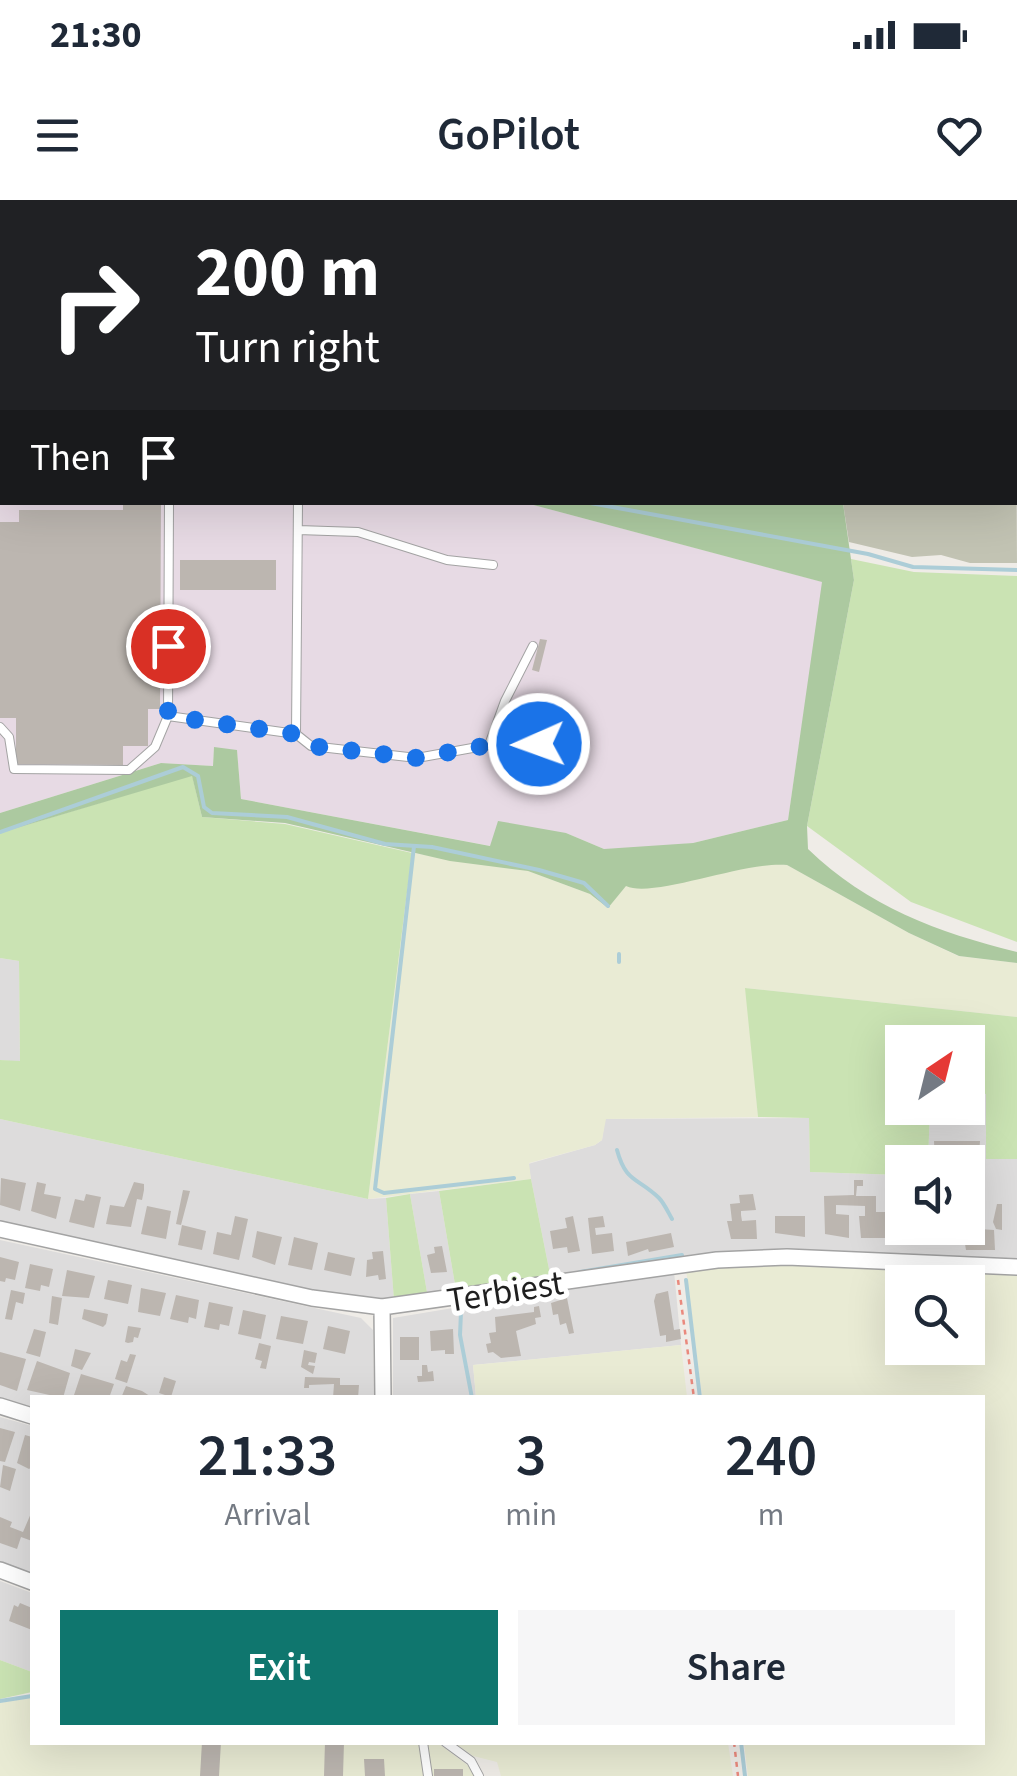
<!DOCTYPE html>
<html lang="en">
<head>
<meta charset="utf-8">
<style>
  :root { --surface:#fff; --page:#f6f6f7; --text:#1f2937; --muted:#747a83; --accent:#0f766e }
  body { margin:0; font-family:"Source Sans 3",sans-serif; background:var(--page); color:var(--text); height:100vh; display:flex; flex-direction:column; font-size:38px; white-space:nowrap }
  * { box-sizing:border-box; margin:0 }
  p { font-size:32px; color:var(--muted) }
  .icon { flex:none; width:55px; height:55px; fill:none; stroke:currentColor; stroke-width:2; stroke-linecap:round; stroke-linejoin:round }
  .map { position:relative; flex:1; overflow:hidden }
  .panel { position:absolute; left:30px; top:1195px; width:955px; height:350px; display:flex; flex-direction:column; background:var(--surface); border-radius:0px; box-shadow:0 10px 40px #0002 }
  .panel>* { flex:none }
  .hud { position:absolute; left:0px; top:0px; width:1018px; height:305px; box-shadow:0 10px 40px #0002; background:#202124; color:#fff; overflow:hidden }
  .needle { width:65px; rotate:35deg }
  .fabs { position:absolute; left:885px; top:825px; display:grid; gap:20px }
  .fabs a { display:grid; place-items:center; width:100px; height:100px; border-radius:0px; background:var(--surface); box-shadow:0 10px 40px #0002; font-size:50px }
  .pin { position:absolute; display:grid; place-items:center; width:85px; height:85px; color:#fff; margin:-42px; border:5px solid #fff; border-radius:50%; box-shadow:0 2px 10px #0007 }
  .me { position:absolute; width:110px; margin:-55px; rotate:268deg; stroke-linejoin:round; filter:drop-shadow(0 0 8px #0008) }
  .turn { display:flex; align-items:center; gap:35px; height:210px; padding:0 30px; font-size:45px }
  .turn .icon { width:130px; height:130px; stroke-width:2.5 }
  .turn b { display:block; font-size:70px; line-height:85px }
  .then { display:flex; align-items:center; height:95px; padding:0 30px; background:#0003; gap:20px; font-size:38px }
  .eta { display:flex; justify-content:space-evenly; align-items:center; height:170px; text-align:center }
  .eta b { font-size:60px; font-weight:600; line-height:70px }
  .primary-button { display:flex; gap:20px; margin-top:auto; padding:20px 30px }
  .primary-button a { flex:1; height:115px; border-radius:0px; background:var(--accent); color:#fff; font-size:40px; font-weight:600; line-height:115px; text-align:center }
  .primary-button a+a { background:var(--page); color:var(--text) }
  .status { display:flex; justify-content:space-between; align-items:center; height:70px; padding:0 50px; background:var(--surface); direction:ltr }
  .status svg { height:28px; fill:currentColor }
  header { display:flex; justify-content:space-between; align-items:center; height:130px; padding:0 30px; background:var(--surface); font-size:45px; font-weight:600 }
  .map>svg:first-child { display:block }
  .residential { fill:#dddcdc }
  .industrial { fill:#e7dae4 }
  .construction { fill:#c2c3b3 }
  .farmland { fill:#e9ebd4; fill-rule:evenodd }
  .grass { fill:#cae3b3 }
  .forest { fill:#acc9a0 }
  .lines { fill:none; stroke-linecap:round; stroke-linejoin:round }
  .stream { stroke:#accdd7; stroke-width:4 }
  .building { fill:#bcb6b0 }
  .service-casing { stroke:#a3a3a3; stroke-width:10 }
  .minor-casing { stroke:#a3a3a3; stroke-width:18 }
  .path { stroke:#ea897d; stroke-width:2.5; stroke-dasharray:5 5; stroke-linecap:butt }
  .service { stroke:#fff; stroke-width:8 }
  .minor { stroke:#fff; stroke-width:15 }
  .route { stroke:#1a73e8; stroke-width:18; stroke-dasharray:0 32.4 }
  .labels { text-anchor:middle; stroke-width:10; stroke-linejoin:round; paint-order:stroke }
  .street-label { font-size:35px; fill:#1f1f1f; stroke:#fff }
</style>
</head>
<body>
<div class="status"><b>21:30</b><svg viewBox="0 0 49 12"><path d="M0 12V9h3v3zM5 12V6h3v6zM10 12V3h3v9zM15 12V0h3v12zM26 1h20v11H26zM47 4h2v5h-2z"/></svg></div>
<header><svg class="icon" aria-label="menu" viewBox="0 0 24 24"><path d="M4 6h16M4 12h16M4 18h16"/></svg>GoPilot<svg class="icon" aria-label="heart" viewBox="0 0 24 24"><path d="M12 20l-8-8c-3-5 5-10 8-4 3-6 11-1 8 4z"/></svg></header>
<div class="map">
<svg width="1017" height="1576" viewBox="0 0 1017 1576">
  <rect width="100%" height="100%" fill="#efece7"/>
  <!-- residential -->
  <path class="residential" d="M4,0H373L4,2Z
    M0,758L19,761L20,862L0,860Z
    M968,892L986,894L1017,959V1059L739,1051L688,1055L551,1079L528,964L595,945L602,940L605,919L809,918L810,972L902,975V1028H968V962H928L930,908H968Z
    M0,919L368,999L386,998L394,1100L314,1091L0,1022Z
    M439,991L457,1096L428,1098L410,994Z
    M0,1040L361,1118L373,1130L374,1197L32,1198V1209L0,1199Z
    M674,1071L681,1145L473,1165L476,1197H393V1118Z
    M0,1217L32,1226V1373L0,1362Z
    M0,1381L32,1393V1472L0,1460Z"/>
  <!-- industrial -->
  <path class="industrial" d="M0,184L2,302L526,303L823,382L788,620L693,643L647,648L604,649L566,633L491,646L241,599L237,551L214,548L213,566L161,563L0,613Z"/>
  <!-- construction -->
  <path class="construction" d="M1015,44L1017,363H970L941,355L912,357L849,342L843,303L1015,302Z"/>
  <!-- farmland -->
  <path class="farmland" d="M373,0H932L934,2H372Z
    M412,653L528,671L590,694L608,708L626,685L767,663L787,665L909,733L958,756L1017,763V817L746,788L758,917L606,919L602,940L595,945L529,963L531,979L368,999Z
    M796,1065L1017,1074V1576H748L744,1543L982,1542V1198L702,1197L686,1069ZM902,1082H968V1148H902Z
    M681,1145L687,1197H476L473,1165Z
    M32,1497V1542L438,1543L482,1576H0V1503Z
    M455,1543H728L733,1576H501L497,1562L473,1556Z"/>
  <!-- grass -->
  <path class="grass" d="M851,359L914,372L1017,376V742L911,702L807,626L854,380Z
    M192,575L202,617L285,624L412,653L368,999L0,919V860L20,861L19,761L0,758V633Z
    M745,788L1017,817V959H986V894L968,892V842H902V908H930L928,962H902V975L810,972L809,918L758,917Z
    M531,979L551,1079L457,1096L439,991Z
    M410,994L428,1098L394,1100L386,998Z
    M0,1460L32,1472V1492L0,1499Z"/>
  <!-- forest -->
  <path class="forest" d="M526,303H843L854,380L807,626L808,649C868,707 937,732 1017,752V763L959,756L909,733L787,665C744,661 653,699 626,686L608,708L590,694L528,671L450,661L285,623L202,617L192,576L0,633V613L161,563L213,566L214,547L237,550L241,599L490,646L498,621L566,633L604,649L693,643L788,620L822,382Z"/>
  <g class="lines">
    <!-- stream -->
    <path class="stream" d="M0,179H2
      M585,302L868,354L913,367L1017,370
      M0,632L183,567L198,576L204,607L212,613L287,617L385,644L432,647L539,670L584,683L608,706
      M414,646L375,989L384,993L514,978
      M619,754V762
      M617,950C626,983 637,977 659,998C664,1003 668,1012 672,1019
      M580,1072L682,1055
      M686,1080L700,1198
      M461,1112L460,1135L472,1198
      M0,1501L32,1496
      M741,1542L745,1576"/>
  </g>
  <!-- building -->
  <path class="building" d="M123,302H161L160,509H148V546H123V565L16,564V518H0V322H19V310H123Z
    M180,360H276V390H180Z
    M540,439L547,440L539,472L532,470Z
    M520,509L532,512L528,529L516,527Z
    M934,941H980L977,983H968V962H935Z
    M1,978L26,983L20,1011L0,1005Z
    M854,980H863V986H857L856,996H876V1012H890L893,1038H861L859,1016H865V1006L836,1005V1014L849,1015V1038L825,1034L824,996L854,995Z
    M890,980H902V1006H890Z
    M37,982L46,984L44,994L61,997L56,1019L31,1011Z
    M134,982L144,984V990L142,1000L137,999L131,1027L106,1024L110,1005L124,1007Z
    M183,990L190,991L181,1025L176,1024Z
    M86,994L101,997L94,1028L69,1022L75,999L84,1001Z
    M753,994L756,1010L741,1011V1015L742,1021L756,1020L757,1039H731L727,1021H732L730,1004L740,1003L739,995Z
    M968,1004H979V1029L994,1030L995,1050H966L963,1032H967Z
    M997,1004H1002V1030L996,1029L993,1022Z
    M147,1006L171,1011L166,1039L141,1034Z
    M235,1016L248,1019L239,1060L213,1054L217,1032L231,1035Z
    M573,1016L580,1051L568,1053L567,1047L553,1049L550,1031L567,1028L565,1018Z
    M603,1016L605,1027L595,1028L596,1035L612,1033L614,1051L592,1054L588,1018Z
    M775,1016H805V1037L775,1033Z
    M182,1025L206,1031L202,1050L178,1045Z
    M257,1031L282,1037L275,1065L252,1057Z
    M671,1033L674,1047L649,1052L648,1049L628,1056L626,1042Z
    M294,1037L318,1043L312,1070L288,1065Z
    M442,1046L447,1072L431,1073L427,1055L435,1053L434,1047Z
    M383,1051L386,1079L379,1080L378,1075L366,1077L367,1060L373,1059L372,1052Z
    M328,1052L355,1058L351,1076L324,1070Z
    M0,1057L19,1062L15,1080L6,1078L5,1082L0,1081Z
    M30,1064L53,1069L49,1087L41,1085L40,1091L25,1088Z
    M67,1070L95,1076L89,1098L62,1096Z
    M108,1080L132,1085L128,1104L104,1099Z
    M141,1088L166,1093L160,1116L138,1112Z
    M11,1090L25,1093L23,1104L16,1102L12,1120L5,1119Z
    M668,1091L674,1130L680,1129L681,1139L666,1142V1135L660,1136L654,1101L656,1094Z
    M176,1095L199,1100L196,1119L189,1117L188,1123L170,1119Z
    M52,1096L62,1098L58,1125L49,1123Z
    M567,1098L574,1133L569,1134L566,1123L560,1125L558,1114L553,1115L551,1103Z
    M209,1102L233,1107L229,1126L220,1124L219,1130L204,1127Z
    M539,1106L541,1117L535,1118L536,1124L516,1131L521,1156L501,1158L493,1152L488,1153L486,1144L491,1143L489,1133L496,1132L495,1117L534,1112V1107Z
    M84,1109L108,1114L106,1124L103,1127L82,1119Z
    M243,1110L266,1115L261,1139L238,1134Z
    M281,1116L308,1121L303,1144L276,1139Z
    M128,1126L141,1128L138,1138L134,1137L133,1142L128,1143L125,1142Z
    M328,1126L350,1131L345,1154L323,1149Z
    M34,1129L46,1132L40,1157L26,1153Z
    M453,1129L454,1154H445V1150L431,1151L430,1131Z
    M400,1137H419V1160H400Z
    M259,1143L271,1146L266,1169L260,1168L262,1161L255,1159Z
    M75,1149L91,1153L82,1170L71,1166Z
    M304,1150L317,1153L315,1163L309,1162L308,1165L315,1166L313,1174L301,1167Z
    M0,1152L26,1159L17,1191L0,1185Z
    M130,1154L136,1155L127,1183L115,1179L121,1160L127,1162Z
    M37,1161L70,1173L63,1198L27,1190Z
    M422,1165H427L428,1172L433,1171L434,1181L418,1182L417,1176H422Z
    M81,1174L114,1184L109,1198H73Z
    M164,1177L176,1181L171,1197L159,1193Z
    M305,1177L340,1178V1185H359L358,1198H333L334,1184L309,1185V1188H304Z
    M126,1186L142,1191L153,1198H121Z
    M0,1228L15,1232L5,1262L0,1261Z
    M25,1235L32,1237V1267L29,1269L17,1263Z
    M3,1265L16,1269L10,1291L0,1287Z
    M32,1311V1341L21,1337L17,1349L0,1343V1317L12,1322L10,1327L23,1332Z
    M20,1403L32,1408V1430L9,1421L14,1405L18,1407Z
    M202,1542H221L219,1576H200Z
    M325,1542H344L343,1576H324Z
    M364,1559H384L385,1576H365Z
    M434,1569H463V1576H434Z"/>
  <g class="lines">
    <!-- service casing -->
    <g class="service-casing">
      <path id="service" d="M0,112L2,115
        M0,147L2,148
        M0,224L2,222
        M298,302L296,534L311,546L417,558L489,545L539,543L560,527
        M298,330L358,332L447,360L493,365
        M168,516L296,534
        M0,527L9,537L14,569L129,570L155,547L168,516L169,302
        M489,545L505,501L533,446
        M423,1542L428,1576
        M445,1542L471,1561L479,1576"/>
    </g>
    <!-- minor casing -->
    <g class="minor-casing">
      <path id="minor" d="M191,2L192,0
        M0,1029L312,1098L382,1107L717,1060L787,1057L1017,1067
        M382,1107L383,1198
        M0,1206L32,1216
        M0,1370L32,1382"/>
    </g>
    <!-- path -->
    <path class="path" d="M678,1080L694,1198
      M734,1542L738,1576"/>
    <!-- service -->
    <use href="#service" class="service"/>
    <!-- minor -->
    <use href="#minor" class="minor"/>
  </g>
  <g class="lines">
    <!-- route -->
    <path class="route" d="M168,446V516L296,534L311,546L417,558L489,545L539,544"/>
  </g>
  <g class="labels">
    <!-- street labels -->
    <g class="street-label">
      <text transform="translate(505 1091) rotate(-9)" y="12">Terbiest</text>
    </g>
  </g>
</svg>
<div class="fabs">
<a><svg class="needle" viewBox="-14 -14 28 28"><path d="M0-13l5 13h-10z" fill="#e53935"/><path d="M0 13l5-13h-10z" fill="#747a83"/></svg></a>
<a><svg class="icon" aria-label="sound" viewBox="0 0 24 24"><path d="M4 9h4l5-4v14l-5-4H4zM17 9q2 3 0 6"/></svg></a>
<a><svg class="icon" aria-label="search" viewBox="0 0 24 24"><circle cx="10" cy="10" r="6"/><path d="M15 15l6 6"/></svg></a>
</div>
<div class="pin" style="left:168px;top:446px;background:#d93025"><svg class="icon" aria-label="arrive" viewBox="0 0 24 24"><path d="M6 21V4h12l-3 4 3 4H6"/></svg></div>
<svg class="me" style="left:539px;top:544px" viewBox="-20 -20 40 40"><circle r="17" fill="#1a73e8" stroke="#fff" stroke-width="3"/><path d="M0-11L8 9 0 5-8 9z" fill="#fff"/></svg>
<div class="hud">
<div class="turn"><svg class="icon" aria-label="right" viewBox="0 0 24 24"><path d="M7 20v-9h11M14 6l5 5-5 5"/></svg><div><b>200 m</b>Turn right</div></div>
<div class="then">Then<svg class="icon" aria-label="arrive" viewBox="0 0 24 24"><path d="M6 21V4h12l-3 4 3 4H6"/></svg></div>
</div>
<section class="panel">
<div class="eta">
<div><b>21:33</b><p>Arrival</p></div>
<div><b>3</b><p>min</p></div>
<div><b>240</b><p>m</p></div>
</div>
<div class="primary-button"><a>Exit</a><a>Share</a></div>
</section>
</div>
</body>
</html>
